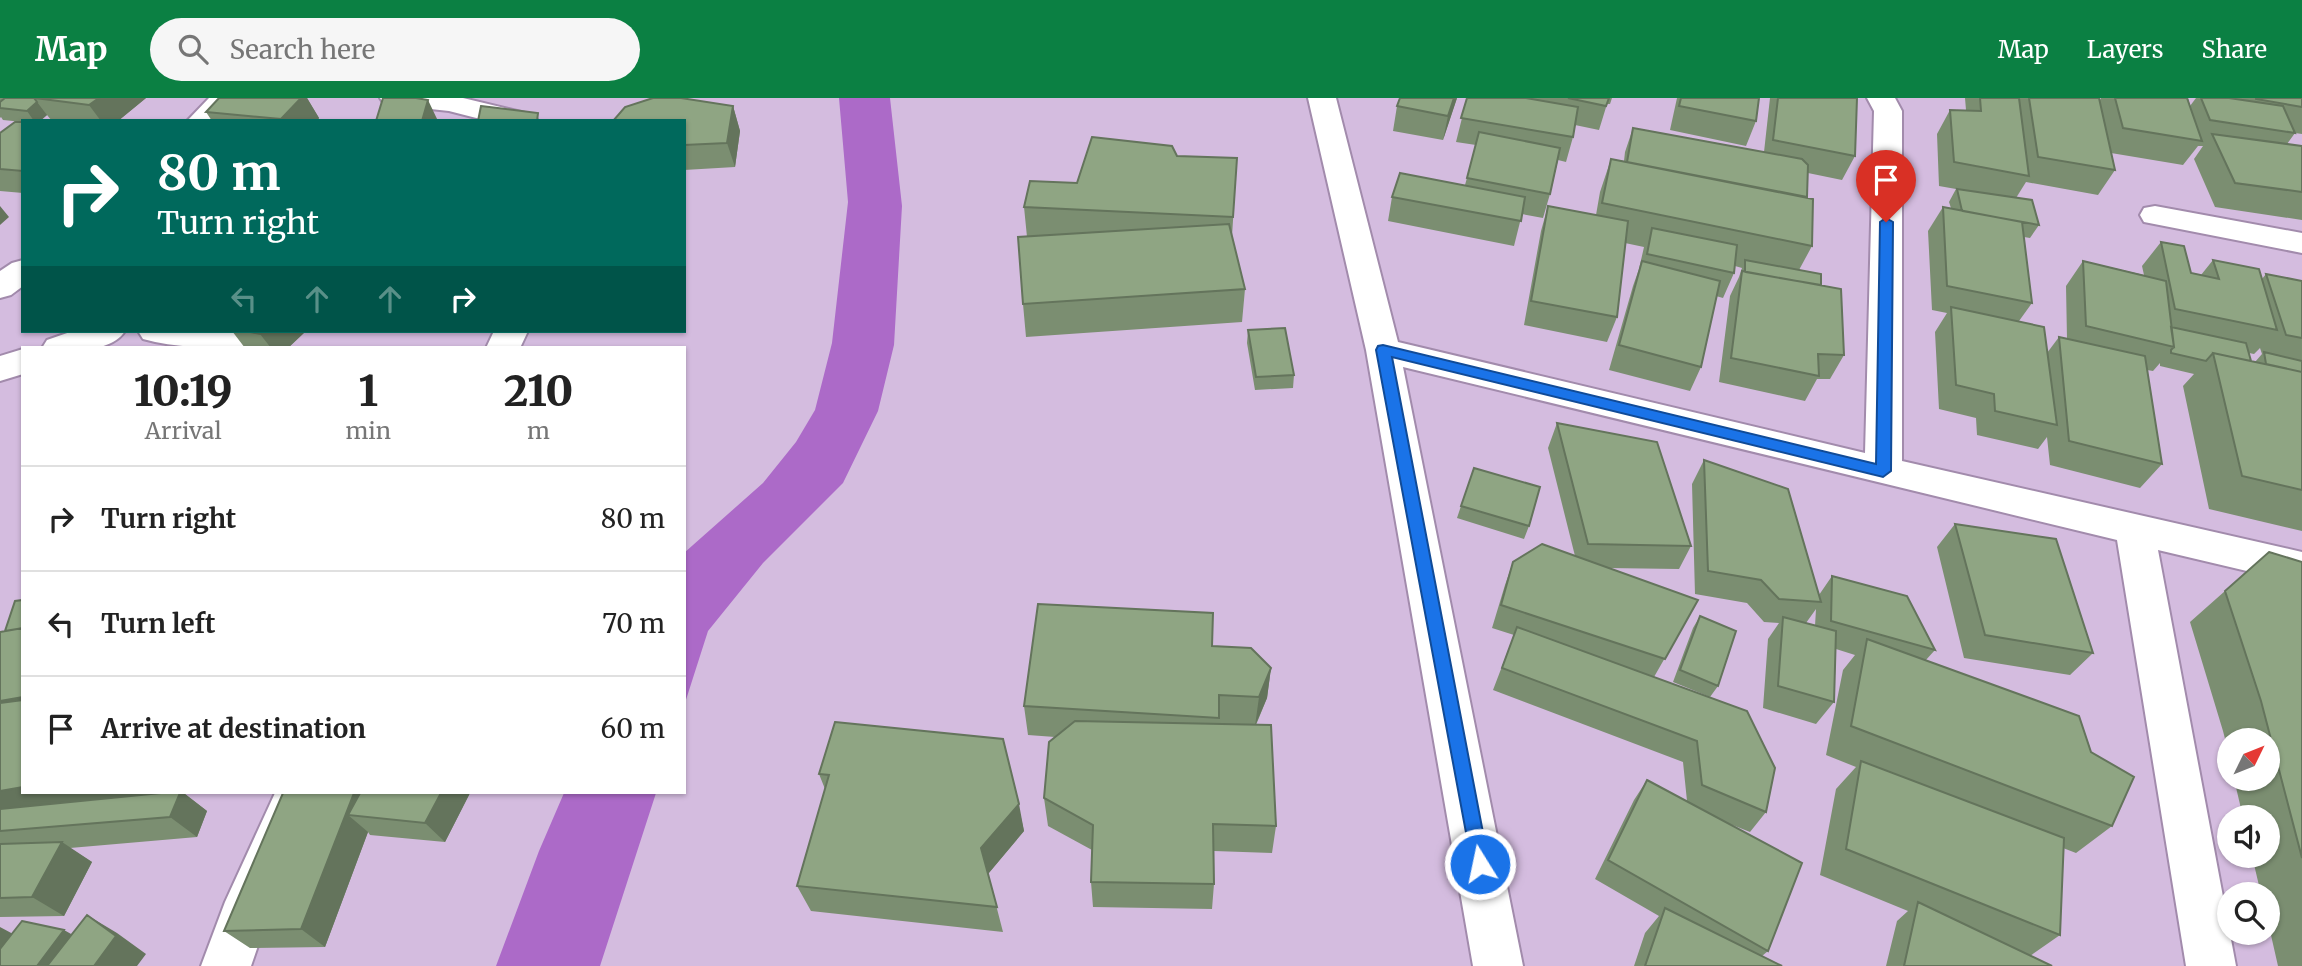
<!DOCTYPE html>
<html lang="en">
<head>
<meta charset="utf-8">
<style>
  :root { --surface:#fff; --page:#f6f6f6; --text:#222; --muted:#767676; --line:#e0e0e0; --accent:#0b8043 }
  body { margin:0; font-family:Merriweather,serif; background:var(--page); color:var(--text); height:100vh; display:flex; flex-direction:column; font-size:26px; white-space:nowrap }
  * { box-sizing:border-box; margin:0 }
  p { font-size:23px; color:var(--muted) }
  .icon { flex:none; width:38px; height:38px; fill:none; stroke:currentColor; stroke-width:2; stroke-linecap:round; stroke-linejoin:round }
  .map { position:relative; flex:1; overflow:hidden }
  .side { position:absolute; left:21px; top:248px; width:665px; height:448px; display:flex; flex-direction:column; background:var(--surface); border-radius:0px; box-shadow:0 2px 5px #0004 }
  .side>* { flex:none }
  .hud { position:absolute; left:21px; top:21px; width:665px; height:214px; border-radius:0px; box-shadow:0 2px 5px #0004; background:#00695c; color:#fff; overflow:hidden }
  .needle { width:46px; rotate:47deg }
  .tools { position:absolute; left:2217px; top:630px; display:grid; gap:14px }
  .tools a { display:grid; place-items:center; width:63px; height:63px; border-radius:50%; background:var(--surface); box-shadow:0 2px 5px #0004; font-size:35px }
  .pin { position:absolute; display:grid; place-items:center; width:60px; height:60px; color:#fff; margin:-72px -30px; border-radius:50% 50% 50% 0; rotate:-45deg; box-shadow:0 0 7px #0007 }
  .pin .icon { rotate:45deg }
  .me { position:absolute; width:77px; margin:-38px; rotate:350deg; stroke-linejoin:round; filter:drop-shadow(0 0 5px #0008) }
  .turn { display:flex; align-items:center; gap:24px; height:147px; padding:0 21px; font-size:32px }
  .turn .icon { width:91px; height:91px; stroke-width:2.5 }
  .turn b { display:block; font-size:49px; line-height:60px }
  .lanes { display:flex; align-items:center; height:66px; padding:0 21px; background:#0003; justify-content:center; gap:35px; direction:ltr }
  .lanes .off { opacity:.35 }
  .eta { display:flex; justify-content:space-evenly; align-items:center; height:119px; text-align:center }
  .eta b { font-size:42px; font-weight:800; line-height:49px }
  ul { padding:0; list-style:none }
  li { display:flex; align-items:center; gap:21px; height:105px; padding:0 21px; border-top:2px solid var(--line) }
  li div { flex:1 }
  li b { display:block; font-size:26px }
  li em { font-style:normal }
  header { display:flex; align-items:center; gap:42px; box-sizing:border-box; height:98px; padding:0 35px; background:var(--accent); color:#fff }
  header strong { font-size:33px }
  nav { display:flex; gap:38px; margin-inline-start:auto; font-size:24px }
  .search { width:490px; height:63px; background:var(--page); display:flex; align-items:center; gap:18px; box-sizing:border-box; padding:0 24px; border-radius:38px; color:var(--muted); font-size:26px }
  .map>svg:first-child { display:block }
  .water { fill:#ac6ac8 }
  .lines { fill:none; stroke-linecap:round; stroke-linejoin:round }
  .minor-casing { stroke:#a28bac; stroke-width:4 }
  .minor { fill:#fff; fill-rule:evenodd }
  .wall { fill:#7b8e71; fill-rule:evenodd }
  .shaded-wall { fill:#64745c }
  .building { fill:#8fa583; stroke:#64745c; stroke-width:2 }
  .route { fill:#1a73e8; stroke:#114b97; stroke-width:2 }
</style>
</head>
<body>
<header>
<strong>Map</strong>
<div class="search"><svg class="icon" aria-label="search" viewBox="0 0 24 24"><circle cx="10" cy="10" r="6"/><path d="M15 15l6 6"/></svg>Search here</div>
<nav><a>Map</a><a>Layers</a><a>Share</a></nav>
</header>
<div class="map">
<svg width="2302" height="868" viewBox="0 0 2302 868">
  <rect width="100%" height="100%" fill="#d4bcdf"/>
  <!-- water -->
  <path class="water" d="M839,0H890L902,108L894,247L878,313L843,385L763,465L708,533L684,608V455L763,385L796,344L815,312L832,245L848,104Z
    M564,695H656L600,868H496L539,753Z"/>
  <g class="lines">
    <!-- minor casing -->
    <g class="minor-casing">
      <path id="minor" d="M209,0H239L217,23H187Z
        M380,0H463L534,17L538,23H488L449,13L384,6Z
        M1308,0H1336L1398,244L1865,355L1874,13L1867,0H1895L1902,13V363L2302,454V486L2158,452L2236,868H2186L2117,442L1403,269L1523,868H1473L1366,252Z
        M2155,108L2302,135V155L2144,124L2140,117L2144,110Z
        M23,162V188L11,197L0,200V173L12,165Z
        M73,233H125C110,257 66,251 42,250L47,242Z
        M138,233H247L253,241L244,250C211,250 175,250 143,241Z
        M494,233H528L520,250H486Z
        M23,251V276L0,283V258Z
        M275,695H319L273,804L251,868H201L225,804Z"/>
    </g>
    <!-- minor -->
    <use href="#minor" class="minor"/>
  </g>
  <!-- wall -->
  <path class="wall" d="M0,0H146L118,23H52L47,17L40,23H23V24L3,22L1,19L0,20Z
    M219,0H307L319,20L317,23H212L206,14Z
    M1457,0L1443,42L1393,33L1397,8Z
    M1467,0H1612L1610,6H1607L1599,32L1575,27L1573,39L1566,64L1558,62L1550,96L1543,120L1522,116L1514,148L1388,123L1392,99L1465,87L1476,47L1456,44Z
    M1677,0H1759L1756,23L1746,48L1670,32Z
    M1770,0H1857L1855,58L1842,82L1808,75L1807,99L1812,148L1799,172L1821,187L1844,257L1830,281H1817L1805,303L1719,284L1730,198L1739,179L1742,170L1735,168L1734,175L1723,200L1716,198L1701,269L1690,293L1609,272L1633,188L1639,171L1644,149L1625,145L1617,219L1607,244L1524,227L1541,133L1548,108L1596,117L1600,94L1611,61L1624,63L1625,54L1633,30L1764,54Z
    M1965,0H2099L2100,2L2101,0H2188L2190,8L2196,0H2302V36L2295,35L2287,46L2302,48V122L2215,109L2194,61L2203,48H2198L2183,67L2111,55L2115,72L2098,97L2026,84L2016,100L2039,127L2030,140L2024,139L2032,205L2019,223L2047,255L2059,239L2067,241L2066,188L2083,163L2144,177L2142,168L2161,144L2191,175L2201,177L2213,162L2262,181L2266,176L2302,183V433L2209,411L2183,288L2194,276L2160,268V265L2153,273L2147,272L2162,366L2140,390L2050,367L2047,339L2038,351L1977,337L1976,320L1939,311L1935,234L1947,215L1932,212L1928,133L1943,109L1951,110L1949,104L1956,91L1939,88L1937,36L1950,12H1966ZM2260,250L2262,256L2255,264L2251,263L2249,255L2254,256Z
    M733,8L740,33L735,69L684,72V23Z
    M23,24V95L0,93V35Z
    M1177,58L1237,60L1232,138L1245,191L1242,224L1026,239L1023,206L1027,139L1024,109L1077,85Z
    M1248,232L1294,277L1293,290L1255,292L1247,245Z
    M232,233H306L288,250H245Z
    M1557,325L1691,448L1679,471L1607,470L1698,502L1654,579L1766,714L1750,734L1725,724L1768,853L1762,858L1782,868H1634L1645,835L1659,818L1595,781L1634,702L1647,682L1687,703L1683,664L1493,592L1514,537L1492,530L1505,487L1513,464L1575,458L1548,350Z
    M1704,362L1819,497L1832,478L1935,552L1925,563L2112,728L2076,755L2063,750L2060,837L2030,858L2052,868H1886L1897,823L1908,813L1820,777L1836,691L1856,669L1826,657L1843,572L1855,557L1836,551L1834,604L1816,626L1763,610L1768,541L1779,525L1764,524L1747,505L1695,496L1692,386ZM1816,511L1815,528L1806,525Z
    M1461,408L1529,428L1524,441L1457,420Z
    M1955,426L2093,555L2070,577L1964,560L1937,449Z
    M2269,454L2302,464V868H2278L2268,824V796H2261L2252,758H2268V719H2243L2234,681H2268V642H2230V660L2223,633L2190,524Z
    M1700,518L1718,588L1710,599L1673,584L1693,530Z
    M0,534L185,696L207,713L197,739L70,750L92,764L64,818L0,819Z
    M1212,548L1271,570L1267,600L1256,627L1276,728L1272,755L1214,753V786L1212,811L1093,809L1091,784L1092,752L1048,728L1044,700L1055,639L1028,637L1024,608Z
    M1003,641L1024,733L988,776L1003,834L811,813L797,788L825,691L819,676Z
    M283,695H470L445,744L370,737L368,734L325,849L250,850L224,833Z"/>
  <!-- shaded-wall -->
  <path class="shaded-wall" d="M99,0H146L118,23H101L89,7Z
    M301,0H307L319,20L317,23H282L281,21Z
    M1454,0H1457L1443,42L1448,18Z
    M428,2L438,23H422Z
    M37,4L47,17L40,23H34L27,13Z
    M733,8L740,33L735,69L727,45Z
    M0,108L9,119L0,127Z
    M263,233H306L288,250H271L260,236Z
    M1271,570L1267,600L1255,628L1259,599Z
    M23,599V635L0,634V603Z
    M23,689V695H190L185,696L207,713L197,739L170,719L0,727V693Z
    M354,695H383L348,717L368,734L325,849L301,831Z
    M441,695H470L445,744L425,725Z
    M1019,706L1024,733L988,776L981,750Z
    M62,744L92,764L64,818L32,799Z
    M87,817L117,835L146,856L137,868H94Z
    M0,829L28,844L0,868Z
    M64,832L96,850L82,868H37Z"/>
  <!-- building -->
  <path class="building" d="M5,0H34L37,4L27,13L0,10V4Z
    M35,0H99L89,7Z
    M219,0H301L281,21L206,14Z
    M383,0H416L428,2L422,23H376Z
    M653,0H681L733,8L727,45L684,47V23H613L625,9Z
    M1400,0H1454L1448,18L1397,8Z
    M1467,0H1526L1578,9L1573,39L1461,20Z
    M1568,0H1609L1606,8Z
    M1681,0H1759L1756,23L1679,8Z
    M1778,0H1857L1855,58L1773,42Z
    M1980,0H2019L2029,78L1954,64L1950,12L1981,13Z
    M2029,0H2099L2115,72L2038,59Z
    M2115,0H2187L2202,43L2123,30Z
    M2201,0H2229L2283,8L2295,35L2210,22Z
    M2256,0H2302V9L2256,1Z
    M481,8L538,15L537,23H478Z
    M15,24H23V73L0,71V35Z
    M1633,30L1802,61L1808,67L1807,99L1627,64Z
    M1479,34L1560,50L1550,96L1467,80Z
    M2212,36L2302,48V94L2235,85Z
    M1092,39L1172,48L1177,58L1237,60L1233,119L1024,109L1030,83L1077,85Z
    M1611,61L1813,101L1812,148L1602,105Z
    M1400,75L1525,99L1521,123L1392,99Z
    M1957,91L2032,102L2039,127L1962,113Z
    M1548,108L1628,123L1617,219L1531,203Z
    M1943,109L2022,124L2032,205L1947,188Z
    M1229,126L1245,191L1023,206L1018,139Z
    M1652,130L1737,147L1734,175L1647,156Z
    M2161,144L2184,148L2191,175L2219,181L2213,162L2259,171L2277,232L2175,211Z
    M1745,162L1821,176V187L1745,174Z
    M1642,163L1720,183L1701,269L1619,247Z
    M2083,163L2166,183L2174,249L2086,228Z
    M1742,173L1841,191L1844,257L1818,256L1819,278L1731,260Z
    M2266,176L2302,183V240L2286,237Z
    M1951,209L2044,229L2057,327L1995,313L1994,296L1956,287Z
    M2171,229L2246,245L2251,263L2213,255L2206,263L2171,255V252L2174,249Z
    M1285,230L1294,277L1256,279L1248,232Z
    M246,233H263L260,236Z
    M2059,239L2145,258L2162,366L2069,343Z
    M2264,254L2302,263V274L2266,266Z
    M2213,255L2302,274V392L2242,378Z
    M1557,325L1657,344L1691,448L1588,446Z
    M1704,362L1788,391L1821,504L1779,501L1761,482L1708,473Z
    M1474,370L1540,389L1529,428L1461,408Z
    M1955,426L2056,441L2093,555L1985,537Z
    M1542,446L1698,502L1665,561L1501,507L1513,464Z
    M2269,454L2302,464V760L2261,603L2225,493Z
    M1832,478L1907,498L1935,552L1831,523Z
    M23,502V530L5,533L15,503Z
    M1038,506L1213,515L1212,548L1251,550L1271,570L1259,599L1219,597V620L1024,608Z
    M1700,518L1736,533L1718,588L1680,572Z
    M1783,519L1836,533L1834,604L1778,588Z
    M1517,529L1747,613L1775,670L1766,714L1702,687L1697,643L1502,570Z
    M23,530V599L0,603V534Z
    M1867,541L2079,618L2091,654L2134,679L2112,728L1851,628Z
    M23,602V689L0,693V605Z
    M1075,623L1271,627L1276,728L1213,726L1214,786L1091,784L1093,727L1044,700L1049,644Z
    M835,624L1003,641L1019,706L981,750L997,809L797,788L829,677L819,676Z
    M1861,663L2064,740L2060,837L1846,751Z
    M1647,682L1802,765L1768,853L1608,762Z
    M161,695H180L170,719L0,733V711Z
    M283,695H354L301,831L224,833Z
    M360,695H441L425,725L348,717Z
    M62,744L32,799L0,800V746Z
    M1918,804L2052,868H1904Z
    M1665,810L1782,868H1645Z
    M87,817L116,838L94,868H47Z
    M22,823L64,832L37,868H0V851Z"/>
  <!-- route -->
  <path class="route" d="M1886,120L1893,124L1891,373L1883,379L1392,259L1489,766L1487,772L1480,775L1473,772L1376,252L1378,248L1383,247L1876,366L1880,124Z"/>
</svg>
<div class="tools">
<a><svg class="needle" viewBox="-14 -14 28 28"><path d="M0-13l5 13h-10z" fill="#e53935"/><path d="M0 13l5-13h-10z" fill="#767676"/></svg></a>
<a><svg class="icon" aria-label="sound" viewBox="0 0 24 24"><path d="M4 9h4l5-4v14l-5-4H4zM17 9q2 3 0 6"/></svg></a>
<a><svg class="icon" aria-label="search" viewBox="0 0 24 24"><circle cx="10" cy="10" r="6"/><path d="M15 15l6 6"/></svg></a>
</div>
<div class="pin" style="left:1886px;top:124px;background:#d93025"><svg class="icon" aria-label="arrive" viewBox="0 0 24 24"><path d="M6 21V4h12l-3 4 3 4H6"/></svg></div>
<svg class="me" style="left:1480px;top:766px" viewBox="-20 -20 40 40"><circle r="17" fill="#1a73e8" stroke="#fff" stroke-width="3"/><path d="M0-11L8 9 0 5-8 9z" fill="#fff"/></svg>
<div class="hud">
<div class="turn"><svg class="icon" aria-label="right" viewBox="0 0 24 24"><path d="M7 20v-9h11M14 6l5 5-5 5"/></svg><div><b>80 m</b>Turn right</div></div>
<div class="lanes"><svg class="icon off" aria-label="left" viewBox="0 0 24 24"><path d="M17 20v-9H6M10 6l-5 5 5 5"/></svg><svg class="icon off" aria-label="ahead" viewBox="0 0 24 24"><path d="M12 20V5M6 11l6-6 6 6"/></svg><svg class="icon off" aria-label="ahead" viewBox="0 0 24 24"><path d="M12 20V5M6 11l6-6 6 6"/></svg><svg class="icon" aria-label="right" viewBox="0 0 24 24"><path d="M7 20v-9h11M14 6l5 5-5 5"/></svg></div>
</div>
<section class="side">
<div class="eta">
<div><b>10:19</b><p>Arrival</p></div>
<div><b>1</b><p>min</p></div>
<div><b>210</b><p>m</p></div>
</div>
<ul>
<li><svg class="icon" aria-label="right" viewBox="0 0 24 24"><path d="M7 20v-9h11M14 6l5 5-5 5"/></svg><div><b>Turn right</b></div><em>80 m</em></li>
<li><svg class="icon" aria-label="left" viewBox="0 0 24 24"><path d="M17 20v-9H6M10 6l-5 5 5 5"/></svg><div><b>Turn left</b></div><em>70 m</em></li>
<li><svg class="icon" aria-label="arrive" viewBox="0 0 24 24"><path d="M6 21V4h12l-3 4 3 4H6"/></svg><div><b>Arrive at destination</b></div><em>60 m</em></li>
</ul>
</section>
</div>
</body>
</html>
